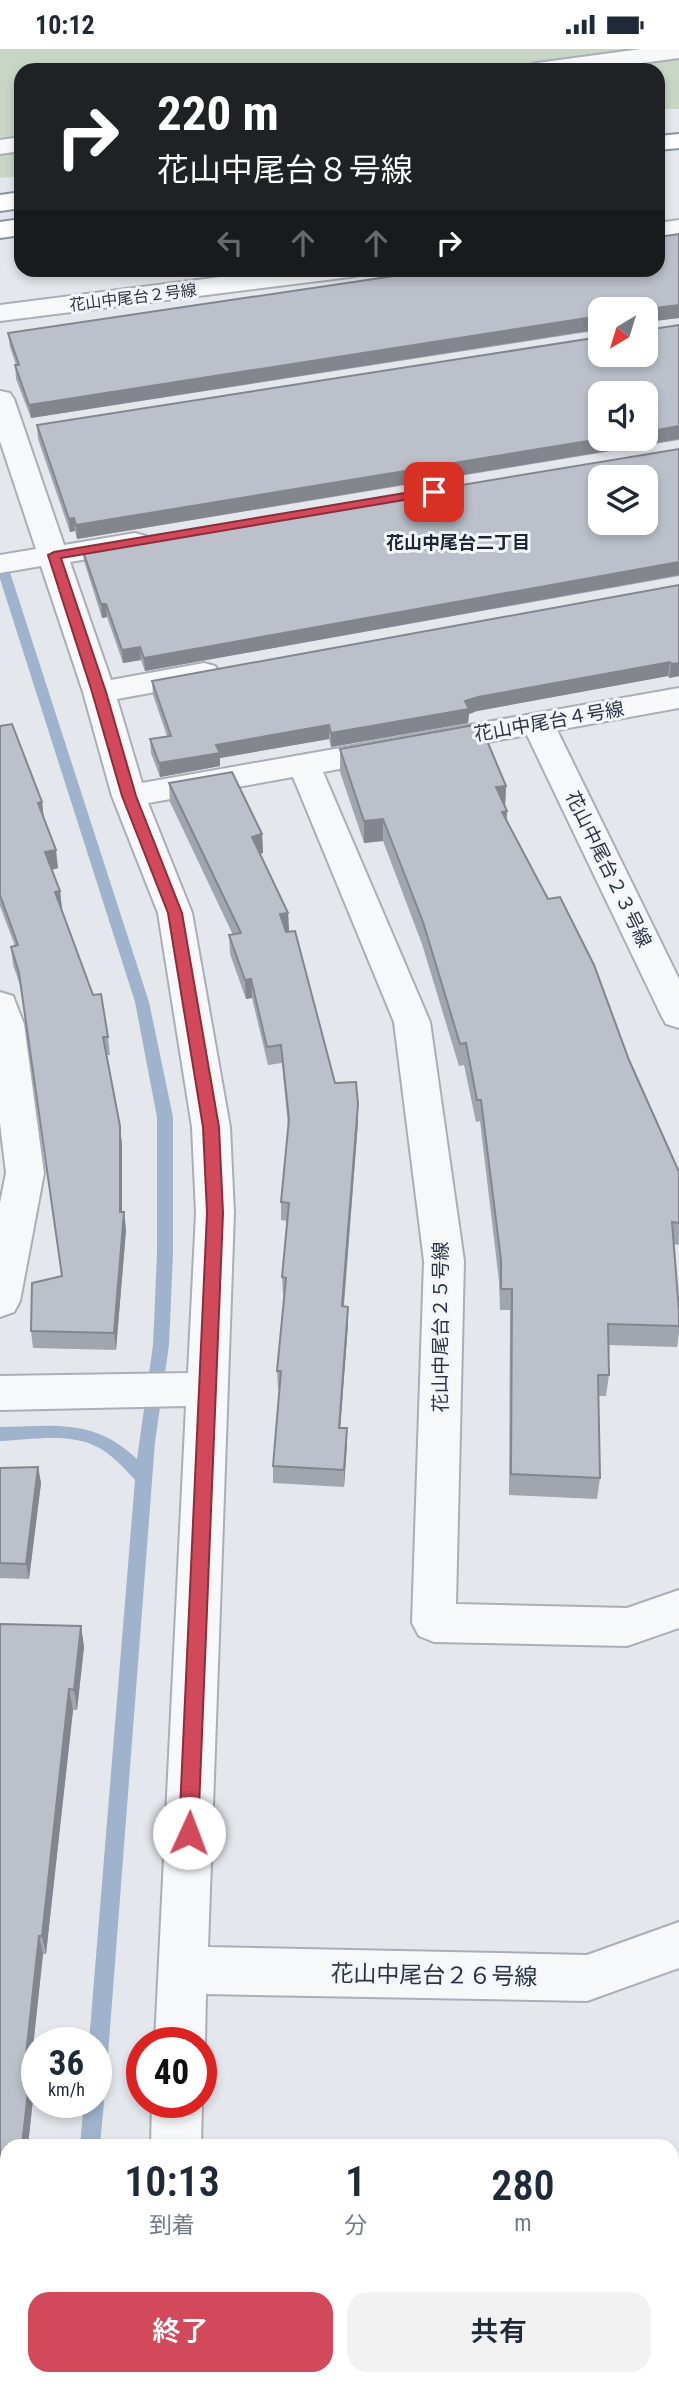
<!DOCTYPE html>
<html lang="ja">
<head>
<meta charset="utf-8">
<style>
  :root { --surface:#fff; --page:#f2f2f3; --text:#1f2937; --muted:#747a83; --accent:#d1495b }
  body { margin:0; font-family:"Roboto Condensed","Noto Sans JP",sans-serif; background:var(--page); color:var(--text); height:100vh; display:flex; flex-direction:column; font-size:26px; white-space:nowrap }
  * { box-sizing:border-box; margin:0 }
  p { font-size:23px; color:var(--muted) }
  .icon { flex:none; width:38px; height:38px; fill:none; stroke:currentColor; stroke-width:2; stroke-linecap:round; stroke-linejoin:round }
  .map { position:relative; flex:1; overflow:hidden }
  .panel { position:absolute; left:0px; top:2090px; width:679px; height:247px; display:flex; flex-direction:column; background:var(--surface); border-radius:21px 21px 0 0; box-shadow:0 4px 10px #0003 }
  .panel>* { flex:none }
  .top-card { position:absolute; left:14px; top:14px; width:651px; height:214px; border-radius:21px; box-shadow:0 4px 10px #0003; background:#202124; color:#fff; overflow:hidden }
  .needle { width:46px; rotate:218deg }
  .tools { position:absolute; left:588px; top:248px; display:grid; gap:14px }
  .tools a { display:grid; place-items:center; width:70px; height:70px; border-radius:14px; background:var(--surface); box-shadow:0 4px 10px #0003; font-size:35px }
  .speed { position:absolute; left:21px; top:1978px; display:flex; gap:14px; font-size:35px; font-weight:700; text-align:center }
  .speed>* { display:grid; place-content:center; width:91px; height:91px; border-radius:50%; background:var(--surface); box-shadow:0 4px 10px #0003; line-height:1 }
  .speed small { font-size:18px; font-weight:400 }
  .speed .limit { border:10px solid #d22; background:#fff; color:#111 }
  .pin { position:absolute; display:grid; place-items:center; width:60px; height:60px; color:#fff; margin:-30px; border-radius:14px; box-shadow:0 4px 10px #0006 }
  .me { position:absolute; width:77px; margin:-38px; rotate:2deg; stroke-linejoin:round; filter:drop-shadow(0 0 5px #0008) }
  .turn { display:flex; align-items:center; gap:24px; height:147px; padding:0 28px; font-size:32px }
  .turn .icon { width:91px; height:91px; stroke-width:2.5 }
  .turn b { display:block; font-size:49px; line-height:60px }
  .lanes { display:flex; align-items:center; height:66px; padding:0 28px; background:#0003; justify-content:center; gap:35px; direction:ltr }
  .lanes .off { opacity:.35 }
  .eta { display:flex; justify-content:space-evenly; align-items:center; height:119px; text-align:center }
  .eta b { font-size:42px; font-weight:600; line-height:49px }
  .button { display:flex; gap:14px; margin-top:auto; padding:14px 28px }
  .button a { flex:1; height:80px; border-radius:21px; background:var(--accent); color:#fff; font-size:28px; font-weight:600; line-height:80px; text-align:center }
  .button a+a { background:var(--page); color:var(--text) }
  .status { display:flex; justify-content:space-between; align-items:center; height:49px; padding:0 35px; background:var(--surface); direction:ltr }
  .status svg { height:19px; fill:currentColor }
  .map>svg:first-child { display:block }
  .green { fill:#c9d6c5 }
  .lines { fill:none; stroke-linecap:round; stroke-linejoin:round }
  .stream { fill:#9fb4cc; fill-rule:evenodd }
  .minor-casing { stroke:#a9aeb7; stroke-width:4 }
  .highway-casing { stroke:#8b94a3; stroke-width:4 }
  .minor { fill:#f7f8fa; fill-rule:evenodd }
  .highway { fill:#fff; fill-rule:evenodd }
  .wall { fill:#a1a5ae }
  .shaded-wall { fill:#83868d }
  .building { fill:#bbc0ca; stroke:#83868d; stroke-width:2; fill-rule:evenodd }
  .route { fill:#d1495b; stroke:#882f3b; stroke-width:2 }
  .labels { text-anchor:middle; stroke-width:6; stroke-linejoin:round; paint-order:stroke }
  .far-street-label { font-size:16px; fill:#2b3445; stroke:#f4f6f9 }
  .far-neighbourhood-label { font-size:18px; font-weight:bold; fill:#1d2536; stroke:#f4f6f9 }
  .street-label { font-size:19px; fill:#2b3445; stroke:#f4f6f9 }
  .near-street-label { font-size:23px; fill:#2b3445; stroke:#f4f6f9 }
</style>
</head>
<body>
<div class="status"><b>10:12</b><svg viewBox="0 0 49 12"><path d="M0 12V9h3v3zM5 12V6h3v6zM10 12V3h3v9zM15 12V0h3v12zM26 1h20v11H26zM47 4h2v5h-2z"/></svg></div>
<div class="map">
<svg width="679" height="2335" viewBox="0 0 679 2335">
  <rect width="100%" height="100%" fill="#e4e7ec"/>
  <!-- green -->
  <path class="green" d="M0,0H679V60H658V21H21V127L0,129Z"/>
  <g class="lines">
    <!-- stream -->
    <path class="stream" d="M0,507L6,511L149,953L173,1068V1205L169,1296L155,1393L106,2032L103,2039L96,2042V1993H89L135,1431C123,1418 110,1403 93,1396C66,1384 29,1391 0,1392V1378C55,1377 94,1369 137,1410L153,1296L157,1205V1068L135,953L0,530Z
      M96,2044L101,2046L104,2053L100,2096H80L84,2053H96Z
      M57,2329H79V2335H57Z"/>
    <!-- minor casing -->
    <g class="minor-casing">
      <path id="minor" d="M641,0H679V9L590,21H525L529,16L537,14Z
        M21,88V102L0,105V91Z
        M679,171V187L658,190V174Z
        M283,220H363L359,226L350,228L0,272V256Z
        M0,342L10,344L14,350L64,496L135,484L146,487L150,493L146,499L135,502L70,513L111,631L204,614L215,617L220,624L215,631L204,634L117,650L142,734L679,639V659L557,681L679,930V979L666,975L661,966L527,686L323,723L430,973L464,1212L456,1555L627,1559L679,1541V1579L627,1597L434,1593L419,1587L412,1574L424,1212L394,973L293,728L148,754L192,864L230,1078L234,1164L208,1898L587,1906L679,1873V1919L587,1952L206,1945L205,1993L201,2001V1993H155L186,1357L0,1361V1327L188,1324L196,1164L192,1078L158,864L112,747L83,643L41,517L0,524V506L36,500L0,392Z
        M0,943L13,947L24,975L44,1124L20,1252L14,1263L0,1268V1154L6,1124L0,1074Z
        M201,2051L202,2053L201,2096H151L152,2053Z
        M139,2329H193L192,2335H138Z"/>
    </g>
    <!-- highway casing -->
    <g class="highway-casing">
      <path id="highway" d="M679,85V99L658,101V87Z
        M21,143V159L0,162V146Z
        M21,170V186L0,189V173Z"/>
    </g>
    <!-- minor -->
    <use href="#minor" class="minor"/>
    <!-- highway -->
    <use href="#highway" class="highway"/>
  </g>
  <!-- wall -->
  <path class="wall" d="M441,220L679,269L646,273L600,261V281L31,369L16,330L15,316H16L10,298L8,284Z
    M679,276V391L77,490L75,482L70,483L38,390L37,376Z
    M679,400V527L145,622L141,611L123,614L107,568L102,569L84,512L82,499Z
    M679,536V627L669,629L668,627L477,662L469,665L468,674L331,698L329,690L220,709V717L160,728L151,704L150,690L167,687L153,646L152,632Z
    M0,677L42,753L44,771L58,819L52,821L60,842L62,860L61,861L108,988L110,1006H107L122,1095V1163H124L126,1181L116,1301L33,1299L31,1282L62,1227L22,942L13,916L11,898L15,897L0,857Z
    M340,700L506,737L505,757L507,772L629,1011L679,1123V1196L674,1195L679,1262V1284L677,1298L608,1296L609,1326L606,1347H598L600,1429L597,1450L509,1446L510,1261H500L499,1232L480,1072L476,1073L464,1016L459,1017L422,895L383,792L364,794L340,723Z
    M169,734L262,785L263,804L260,805L288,864L289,882L286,883L335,1034L358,1055V1073L344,1257L348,1275L340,1379H347L344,1438L273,1434V1417L280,1339H278L277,1322L284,1246H283L282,1228L287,1172L281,1171V1153L288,1077L282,1014L268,1016L252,949L246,950L230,905L229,886H233L170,753Z
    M38,1418L41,1434L29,1530L0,1529V1419Z
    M0,1575L81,1577L84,1598L77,1661H73L46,1905H43L29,2035L33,2050L28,2096H7V2219L0,2284Z"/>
  <!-- shaded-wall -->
  <path class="shaded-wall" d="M679,256V269L646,273V261L647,260Z
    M600,267V280L31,369L29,356Z
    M679,377V390L77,490L76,476L600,390H646V383Z
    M74,469L75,482L70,483L69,470Z
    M679,513V526L145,622L144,609Z
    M101,555H106L107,568L102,569Z
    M140,598L141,611L123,614L122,601Z
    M670,613L668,627L477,662L469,665L468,674L331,698V684L465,652L478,648Z
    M679,614V627L669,629L671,615Z
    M329,676V690L220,709V717L160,728L159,714L216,696Z
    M506,737L505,759L496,738Z
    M42,753L44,771L38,754Z
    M507,762L506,785L502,763Z
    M383,770V792L364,794V772Z
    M262,785L263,804L252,806V788Z
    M56,801L58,819L48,822L45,803Z
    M60,842L62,860L57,861L55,843Z
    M288,864L289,882L280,884V865Z
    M251,930L252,949L246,950L245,931Z
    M358,1055V1073L342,1275V1257Z
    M120,1077L122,1095V1181L120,1163Z
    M124,1163L126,1181L116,1301L114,1284Z
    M348,1258V1275L339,1396V1379Z
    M347,1379V1397L344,1438V1421Z
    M38,1418L41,1434L29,1530L26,1515Z
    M81,1577L84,1598L77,1661L74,1641Z
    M69,1640L73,1661L46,1905L42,1887Z
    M39,1887L43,1905L29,2035L33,2050L28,2096H22L23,2033Z
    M7,2159V2219L0,2284V2224Z"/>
  <!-- building -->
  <path class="building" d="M679,185V256L647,260L646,261H600V267L29,356L15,316H19L8,284L441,220H658V188Z
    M679,276V377L646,383V345H600V390L76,476L74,469L69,470L37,376L600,288V306H646V281Z
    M679,400V513L144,609L140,598L122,601L106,555H101L82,499ZM600,429H646V474H600Z
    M679,536V614L671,615L670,613L478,648L465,652L469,660L331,684L329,676L216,696L220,704L159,714L150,690L171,687L152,632Z
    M12,675L42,753L38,754L56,801L45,803L60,842L55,843L93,946L101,945L108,988H103L120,1077V1163H124L114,1284L31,1282L32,1234L62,1227L19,924L11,898L18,896L0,846V677Z
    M480,675L506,737L496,738L507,762L502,763L548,850L560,848L594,916L629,1011L679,1123V1174L672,1173L679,1262V1277L608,1275L609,1326H598L600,1429L511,1425L512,1240H501V1211L481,1051H477L466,994L460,995L423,873L383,770L364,772L340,700Z
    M232,723L262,785L252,788L288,864L280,865L286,883L295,882L335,1034L356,1033L358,1055L342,1257L348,1258L339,1379H347L344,1421L273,1417L281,1322H277L286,1229L282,1228L289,1154L281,1153L289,1070L281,996L267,998L251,930L245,931L229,886L241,884L169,734Z
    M38,1418L26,1515L0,1514V1419Z
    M0,1575L81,1577L74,1641L69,1640L42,1887H39L23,2033L29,2034L22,2096H7V2159L0,2224Z"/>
  <!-- route -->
  <path class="route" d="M434,439L440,443L439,445L61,509L106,643L136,747L182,864L219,1078L223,1164L198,1784L196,1790L189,1793L182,1790L179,1784L207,1164L203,1078L168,864L122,747L92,643L48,506L54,503Z"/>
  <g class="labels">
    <!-- far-street labels -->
    <g class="far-street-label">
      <text transform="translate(133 248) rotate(-7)" y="6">花山中尾台２号線</text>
    </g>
    <!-- far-neighbourhood labels -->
    <g class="far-neighbourhood-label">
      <text x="458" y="500">花山中尾台二丁目</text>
    </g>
    <!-- street labels -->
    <g class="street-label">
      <text transform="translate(549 672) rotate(-10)" y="7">花山中尾台４号線</text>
      <text transform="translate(609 820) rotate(64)" y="7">花山中尾台２３号線</text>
      <text transform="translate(440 1278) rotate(-90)" y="7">花山中尾台２５号線</text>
    </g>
    <!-- near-street labels -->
    <g class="near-street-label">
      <text transform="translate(434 1926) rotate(1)" y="8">花山中尾台２６号線</text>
    </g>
  </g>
</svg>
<div class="tools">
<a><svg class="needle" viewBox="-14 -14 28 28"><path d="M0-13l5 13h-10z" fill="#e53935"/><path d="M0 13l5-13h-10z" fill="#747a83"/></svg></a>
<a><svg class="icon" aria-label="sound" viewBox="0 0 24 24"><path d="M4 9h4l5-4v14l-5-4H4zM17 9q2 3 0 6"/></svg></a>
<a><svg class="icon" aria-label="layers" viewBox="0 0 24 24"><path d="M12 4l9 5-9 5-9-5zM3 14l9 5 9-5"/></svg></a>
</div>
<div class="speed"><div>36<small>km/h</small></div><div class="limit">40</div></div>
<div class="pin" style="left:434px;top:443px;background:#d93025"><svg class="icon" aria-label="arrive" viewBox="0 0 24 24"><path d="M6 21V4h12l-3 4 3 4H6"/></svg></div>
<svg class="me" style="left:189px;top:1784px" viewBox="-20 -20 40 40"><circle r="19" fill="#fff"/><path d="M0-13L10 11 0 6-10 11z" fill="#d1495b"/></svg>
<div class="top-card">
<div class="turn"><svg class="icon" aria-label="right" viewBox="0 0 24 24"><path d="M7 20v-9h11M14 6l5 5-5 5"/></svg><div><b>220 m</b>花山中尾台８号線</div></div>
<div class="lanes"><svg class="icon off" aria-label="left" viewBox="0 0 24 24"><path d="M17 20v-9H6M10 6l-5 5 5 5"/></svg><svg class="icon off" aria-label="ahead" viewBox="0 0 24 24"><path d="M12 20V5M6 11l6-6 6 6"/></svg><svg class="icon off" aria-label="ahead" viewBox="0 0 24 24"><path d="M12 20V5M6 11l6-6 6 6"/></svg><svg class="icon" aria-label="right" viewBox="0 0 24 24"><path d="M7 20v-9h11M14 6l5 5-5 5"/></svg></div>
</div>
<section class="panel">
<div class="eta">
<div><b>10:13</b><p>到着</p></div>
<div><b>1</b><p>分</p></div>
<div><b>280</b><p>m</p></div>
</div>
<div class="button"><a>終了</a><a>共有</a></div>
</section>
</div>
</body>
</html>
